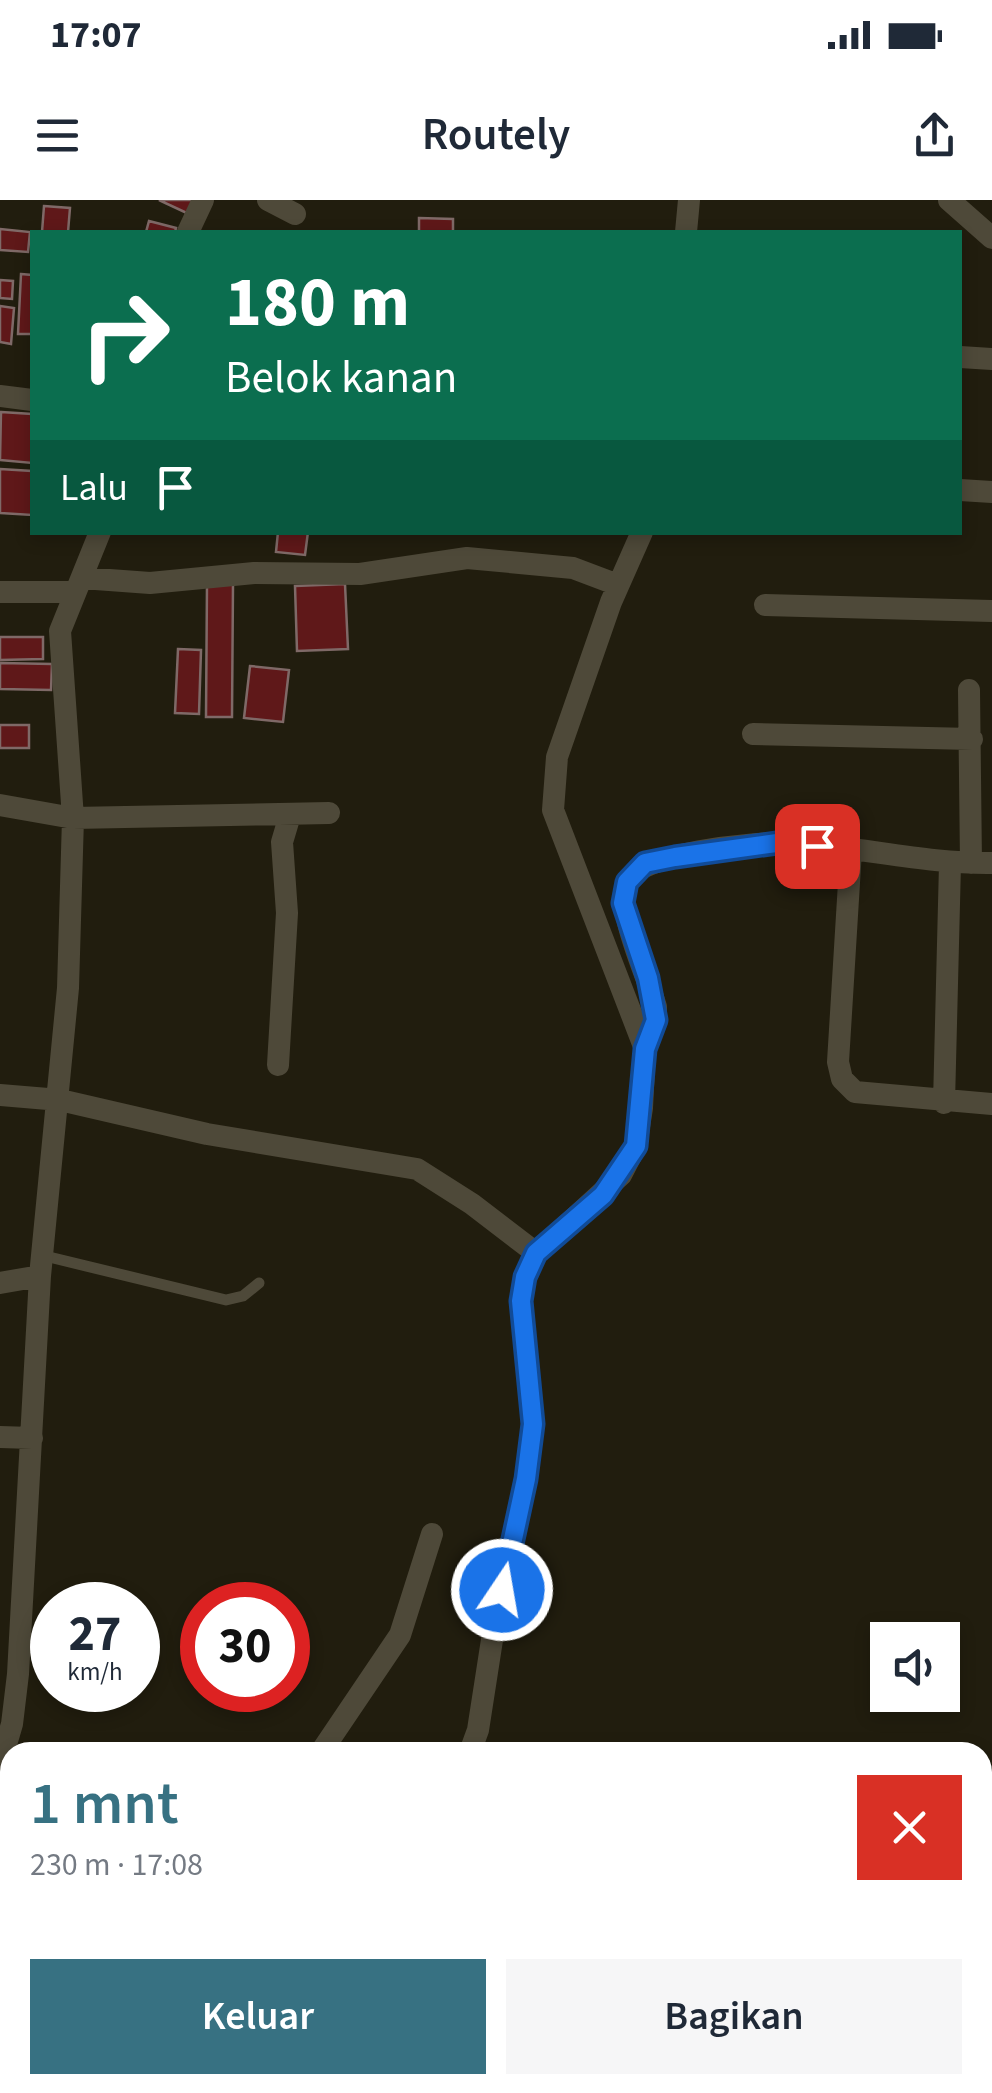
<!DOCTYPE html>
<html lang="id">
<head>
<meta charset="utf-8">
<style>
  :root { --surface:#fff; --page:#f6f6f7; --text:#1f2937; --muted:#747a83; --accent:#377182 }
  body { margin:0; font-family:"Source Sans 3",sans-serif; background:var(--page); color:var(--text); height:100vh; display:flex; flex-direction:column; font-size:38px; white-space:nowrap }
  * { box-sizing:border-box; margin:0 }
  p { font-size:32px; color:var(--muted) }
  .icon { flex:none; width:55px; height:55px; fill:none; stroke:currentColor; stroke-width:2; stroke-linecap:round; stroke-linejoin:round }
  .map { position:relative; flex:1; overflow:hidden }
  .drawer { position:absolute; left:0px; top:1542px; width:992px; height:352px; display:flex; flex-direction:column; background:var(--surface); border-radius:30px 30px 0 0; box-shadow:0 5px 15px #0003 }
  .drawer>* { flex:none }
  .hud { position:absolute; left:30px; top:30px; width:932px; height:305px; border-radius:0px; box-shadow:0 5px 15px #0003; background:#0b6e4f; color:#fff; overflow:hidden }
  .buttons { position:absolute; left:870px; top:1422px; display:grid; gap:20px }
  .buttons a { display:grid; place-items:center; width:90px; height:90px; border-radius:0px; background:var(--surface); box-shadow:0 5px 15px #0003; font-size:50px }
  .speed { position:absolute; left:30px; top:1382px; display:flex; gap:20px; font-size:50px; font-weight:700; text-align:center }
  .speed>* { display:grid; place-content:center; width:130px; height:130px; border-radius:50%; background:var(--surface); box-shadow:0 5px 15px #0003; line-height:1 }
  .speed small { font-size:25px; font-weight:400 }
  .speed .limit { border:15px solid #d22; background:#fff; color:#111 }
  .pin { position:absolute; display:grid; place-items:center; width:85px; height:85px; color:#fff; margin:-42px; border-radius:20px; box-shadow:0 5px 15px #0006 }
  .me { position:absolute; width:110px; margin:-55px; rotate:12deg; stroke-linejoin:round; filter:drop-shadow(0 0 8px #0008) }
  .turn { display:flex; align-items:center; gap:35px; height:210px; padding:0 30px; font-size:45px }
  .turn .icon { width:130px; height:130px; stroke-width:2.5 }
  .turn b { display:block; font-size:70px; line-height:85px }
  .then { display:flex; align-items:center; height:95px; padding:0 30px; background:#0003; gap:20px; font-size:38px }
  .round { display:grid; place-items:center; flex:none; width:105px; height:105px; border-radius:0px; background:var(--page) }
  .head { display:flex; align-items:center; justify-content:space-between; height:170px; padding:0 30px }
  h1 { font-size:60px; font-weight:600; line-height:75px; color:var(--accent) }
  .button { display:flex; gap:20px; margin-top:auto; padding:20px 30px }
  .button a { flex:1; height:115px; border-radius:0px; background:var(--accent); color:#fff; font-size:40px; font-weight:600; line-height:115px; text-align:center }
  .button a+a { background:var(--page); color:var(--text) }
  .status { display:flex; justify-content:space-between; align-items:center; height:70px; padding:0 50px; background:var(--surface); direction:ltr }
  .status svg { height:28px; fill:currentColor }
  header { display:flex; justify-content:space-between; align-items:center; height:130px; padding:0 30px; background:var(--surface); font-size:45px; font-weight:600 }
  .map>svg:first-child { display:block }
  .building { fill:#5f1819; stroke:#7f6967; stroke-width:2.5 }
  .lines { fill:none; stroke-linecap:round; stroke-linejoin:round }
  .service { stroke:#4e4939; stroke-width:11 }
  .minor { stroke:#4e4939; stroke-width:22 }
  .tertiary { stroke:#4e4939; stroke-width:28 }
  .route-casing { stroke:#114b97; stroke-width:25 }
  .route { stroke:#1a73e8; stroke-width:18 }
</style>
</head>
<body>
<div class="status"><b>17:07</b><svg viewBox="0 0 49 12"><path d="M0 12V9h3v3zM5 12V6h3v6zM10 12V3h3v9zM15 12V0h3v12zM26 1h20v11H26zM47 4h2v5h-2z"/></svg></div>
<header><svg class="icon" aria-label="menu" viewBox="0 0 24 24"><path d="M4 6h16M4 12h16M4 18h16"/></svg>Routely<svg class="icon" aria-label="share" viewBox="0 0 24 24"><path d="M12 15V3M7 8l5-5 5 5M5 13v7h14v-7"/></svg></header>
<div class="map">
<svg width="992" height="1893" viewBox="0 0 992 1893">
  <rect width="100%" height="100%" fill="#211d0e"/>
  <!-- building -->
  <path class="building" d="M159,0H197L191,15Z
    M44,6L70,8L68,32H42Z
    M419,18L453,19V32H419Z
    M149,21L176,28L175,32H146Z
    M0,29L30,32L28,52L0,50Z
    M21,74L32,75V134H18Z
    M0,80L13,81L12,99L0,98Z
    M0,106L14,108L11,144L0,142Z
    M1,212L32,214V263L0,260Z
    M0,269L32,271V315L0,313Z
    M278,332H308L305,355L276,352Z
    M207,384H233L232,517H206Z
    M345,384L348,449L297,451L295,386Z
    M0,437H43V459L0,460Z
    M178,449L201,450L199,514L175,513Z
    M0,463L52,464L51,490L0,489Z
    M250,466L289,470L283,522L244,518Z
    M0,525H29V548H0Z"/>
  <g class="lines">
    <!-- service -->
    <path class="service" d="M45,1056L226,1100L243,1096L259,1083"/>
    <!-- minor -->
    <path class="minor" d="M268,0L295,14
      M949,0L992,38
      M188,32L203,0
      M686,32L689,0
      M960,157L992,159
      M0,196L32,200
      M960,290L992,292
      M82,378L150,383L254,373L360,374L467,358L573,368L618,385
      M0,392H73
      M765,405L992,411
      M969,490L971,663
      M753,534L972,539
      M0,605L73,618L329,613
      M851,650L838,862L842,879L855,892L992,904
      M645,849L656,820V807C647,774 616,713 627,682C638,653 755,642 786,643C855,645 922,664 992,663
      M278,865L287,713L282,642L290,615
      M0,895L60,900L207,934L417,969L472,1004L536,1053
      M944,903L950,664
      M0,1083L40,1076
      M0,1237L32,1238
      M321,1552L400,1435L432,1334
      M470,1552L478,1530L494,1427L526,1279L533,1224L521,1101L525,1077L536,1053L621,975L636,946L642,908L645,849L553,610L557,557L611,402L642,332
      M0,1565L12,1524L18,1474L40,1076L68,788L73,618L60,431L100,332
      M0,1688L10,1640"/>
    <!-- tertiary -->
    <path class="tertiary" d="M0,1622L10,1628
      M245,1893L248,1885"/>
  </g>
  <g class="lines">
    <!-- route casing -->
    <g class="route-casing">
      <path id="route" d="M502,1390L526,1279L533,1224L521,1101L525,1077L536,1053L603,995L636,946L645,849L656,820L648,778L623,703L627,682L645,663L675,657L784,642L817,646"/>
    </g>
    <!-- route -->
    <use href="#route" class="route"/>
  </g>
</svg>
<div class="buttons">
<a><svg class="icon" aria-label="sound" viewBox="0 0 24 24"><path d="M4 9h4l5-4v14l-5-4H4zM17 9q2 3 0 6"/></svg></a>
</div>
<div class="speed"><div>27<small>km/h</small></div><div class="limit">30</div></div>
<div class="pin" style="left:817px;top:646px;background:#d93025"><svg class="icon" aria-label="arrive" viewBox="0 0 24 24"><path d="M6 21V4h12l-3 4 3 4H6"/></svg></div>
<svg class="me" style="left:502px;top:1390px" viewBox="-20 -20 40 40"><circle r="17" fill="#1a73e8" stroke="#fff" stroke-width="3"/><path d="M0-11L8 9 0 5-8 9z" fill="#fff"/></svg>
<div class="hud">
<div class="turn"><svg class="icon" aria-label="right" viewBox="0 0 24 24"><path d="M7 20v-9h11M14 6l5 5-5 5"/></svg><div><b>180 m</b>Belok kanan</div></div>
<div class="then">Lalu<svg class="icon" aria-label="arrive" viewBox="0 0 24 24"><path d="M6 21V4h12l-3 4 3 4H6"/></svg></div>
</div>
<section class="drawer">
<div class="head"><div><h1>1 mnt</h1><p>230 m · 17:08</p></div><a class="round" style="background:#d93025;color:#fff"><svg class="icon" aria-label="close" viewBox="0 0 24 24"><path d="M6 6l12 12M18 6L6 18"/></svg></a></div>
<div class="button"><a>Keluar</a><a>Bagikan</a></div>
</section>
</div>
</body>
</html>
